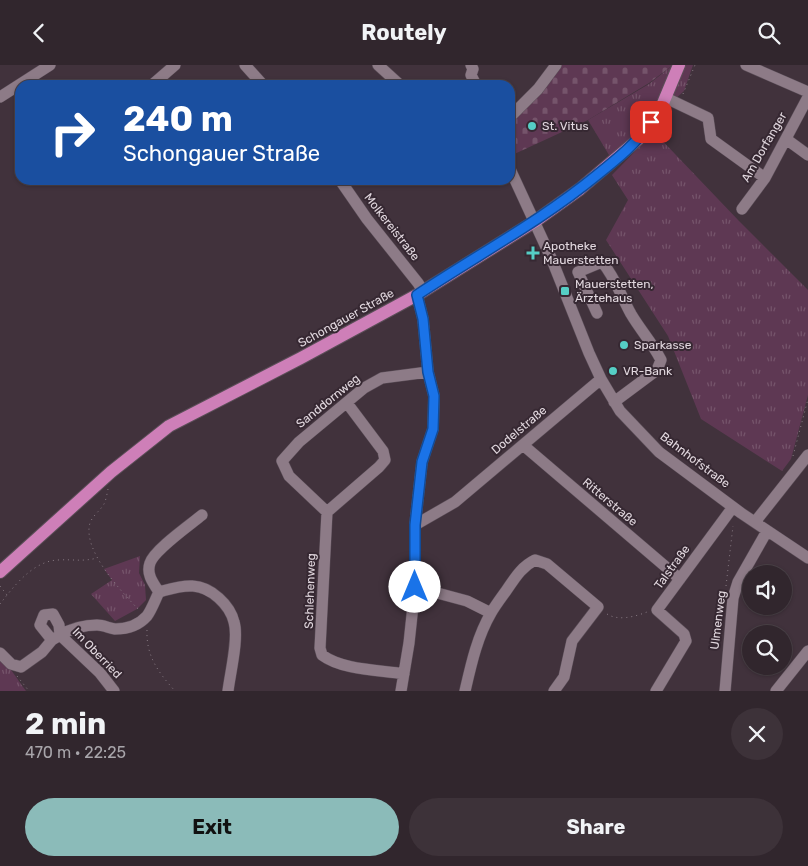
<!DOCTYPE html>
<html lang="en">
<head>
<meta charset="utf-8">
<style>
  :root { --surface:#31262d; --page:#3d3239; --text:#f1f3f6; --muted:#a8a5aa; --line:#4c4349; --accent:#8bbbb9 }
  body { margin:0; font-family:Rubik,sans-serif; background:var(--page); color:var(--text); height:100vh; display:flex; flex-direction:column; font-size:19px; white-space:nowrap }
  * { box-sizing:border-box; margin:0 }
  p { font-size:16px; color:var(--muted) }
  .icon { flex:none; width:28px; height:28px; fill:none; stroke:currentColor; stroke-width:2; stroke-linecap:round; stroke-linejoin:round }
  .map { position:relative; height:626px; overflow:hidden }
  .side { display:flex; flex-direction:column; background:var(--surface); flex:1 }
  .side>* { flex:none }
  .top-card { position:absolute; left:15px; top:15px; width:500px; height:105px; border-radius:15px; box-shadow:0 1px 4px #0004,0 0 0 1px var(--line); background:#1a4fa0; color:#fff; overflow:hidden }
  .tools { position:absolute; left:742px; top:500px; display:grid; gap:10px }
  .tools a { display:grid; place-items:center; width:50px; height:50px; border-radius:50%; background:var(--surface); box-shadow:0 1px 4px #0004,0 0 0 1px var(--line); font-size:25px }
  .pin { position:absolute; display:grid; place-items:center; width:42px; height:42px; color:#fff; margin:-21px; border-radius:10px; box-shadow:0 2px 8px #0006 }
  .me { position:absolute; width:55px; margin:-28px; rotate:0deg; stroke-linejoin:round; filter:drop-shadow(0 0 4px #0008) }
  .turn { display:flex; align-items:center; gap:18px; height:105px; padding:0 25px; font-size:22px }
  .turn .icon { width:65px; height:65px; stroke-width:2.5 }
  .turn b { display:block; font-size:35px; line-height:42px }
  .round { display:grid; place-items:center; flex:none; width:52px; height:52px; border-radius:26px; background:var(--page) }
  .headline { display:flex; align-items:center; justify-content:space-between; height:85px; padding:0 25px }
  h1 { font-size:30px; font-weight:700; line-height:38px }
  .primary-button { display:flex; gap:10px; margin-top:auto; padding:10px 25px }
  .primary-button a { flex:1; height:58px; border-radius:30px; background:var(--accent); color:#111; font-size:20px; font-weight:700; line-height:58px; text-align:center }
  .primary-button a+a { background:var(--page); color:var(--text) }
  header { display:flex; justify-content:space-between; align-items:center; height:65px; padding:0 25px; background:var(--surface); font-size:22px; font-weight:700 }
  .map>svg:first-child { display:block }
  .grass { fill:url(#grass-tufts) }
  .cemetery { fill:url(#cemetery-stones) }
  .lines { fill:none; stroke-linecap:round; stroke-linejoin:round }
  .minor-casing { stroke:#5b4e58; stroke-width:12 }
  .major-casing { stroke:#5b4e58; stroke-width:14 }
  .path { stroke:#897c85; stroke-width:1; stroke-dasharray:1 4; stroke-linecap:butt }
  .minor { stroke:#8d7b87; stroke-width:11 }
  .major { stroke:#ce7fb8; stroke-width:12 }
  .route-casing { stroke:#114b97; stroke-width:12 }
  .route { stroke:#1a73e8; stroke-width:9 }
  .poi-dot { fill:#55cec5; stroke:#362832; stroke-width:2 }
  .labels { text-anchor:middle; stroke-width:4; stroke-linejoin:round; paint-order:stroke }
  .poi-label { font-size:12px; fill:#e2d8df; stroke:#362832; text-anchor:start }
  .street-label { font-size:12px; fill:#e2d8df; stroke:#362832 }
</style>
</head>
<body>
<header><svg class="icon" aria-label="back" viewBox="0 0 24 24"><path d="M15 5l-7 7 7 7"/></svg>Routely<svg class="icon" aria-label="search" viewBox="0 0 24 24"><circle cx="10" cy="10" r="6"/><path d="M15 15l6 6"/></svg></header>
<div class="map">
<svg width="808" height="626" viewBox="0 0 808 626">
  <defs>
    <pattern id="grass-tufts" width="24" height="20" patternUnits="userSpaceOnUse" patternTransform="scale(1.25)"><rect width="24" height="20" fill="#5e3853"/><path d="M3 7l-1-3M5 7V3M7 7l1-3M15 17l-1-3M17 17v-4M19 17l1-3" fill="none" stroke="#75546b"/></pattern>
    <pattern id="cemetery-stones" width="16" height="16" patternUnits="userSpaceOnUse" patternTransform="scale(1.25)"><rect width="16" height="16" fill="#5e3853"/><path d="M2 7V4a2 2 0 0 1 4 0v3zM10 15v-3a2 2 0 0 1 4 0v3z" fill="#75546b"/></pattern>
  </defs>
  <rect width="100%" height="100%" fill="#41323c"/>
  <!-- grass -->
  <path class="grass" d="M673,0L658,41L638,69L612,95L588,55L649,19Z
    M683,0H693L684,26L675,34L670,31Z
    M654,67L739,156L808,225V330L791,394L782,406L701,354L668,271L606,175L628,135L612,110Z
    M140,491L139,508L145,520L146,535L137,544L115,556L91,529L112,515L104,504Z
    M0,591C10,602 17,614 26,626H0Z"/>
  <!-- cemetery -->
  <path class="cemetery" d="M560,0H673L649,18L588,55L510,91V55Z"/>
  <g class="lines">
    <!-- minor casing -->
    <g class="minor-casing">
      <path id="minor" d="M245,0L263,20
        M378,0L400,20
        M471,0L473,4L471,10L476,20
        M746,0L808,27
        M152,20L175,0
        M0,32L50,0
        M666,33L708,53L711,74L765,113
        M510,52L538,24L556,0
        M786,74L808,90
        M510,104L552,195L589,288L601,314L620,346L659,387L741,448L808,493
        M340,115L367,154L418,218L423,226
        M742,144L765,113L808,32
        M597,248L578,207L602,197C615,212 621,231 631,249C641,266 652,277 661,295L657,305L614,337
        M523,380L680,514
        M327,447L379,402L385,395L383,386L347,338
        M755,457L808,390
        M415,460L455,437L601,314
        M415,522L467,536L491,548
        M159,527C170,524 181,520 193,521C211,522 230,540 234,557C239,573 230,609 228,626
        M52,575L40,560L44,550L53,549L59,560L60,570C71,564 83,560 97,560C103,560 109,563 115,564C127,564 139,560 147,551C152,544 155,535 159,527C153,518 146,509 150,498C154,485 190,460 202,450
        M0,588L11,599L21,602L42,587L52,575L60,570L100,608L114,626
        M404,609C379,605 342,605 322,590L320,583L327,447L289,411L282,396L299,377L364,323L382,313L428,307
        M401,626L409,578L415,522V460L422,397L433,364L434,331L428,307L423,254L417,230
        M465,626C471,600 477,572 491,548C495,541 501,533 506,526C515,513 521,502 535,495L547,499L598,542L572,576L564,612L554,626
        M656,626L686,576L684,569L657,545L733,442
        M725,626L733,533L738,517L767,466
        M776,626L808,586"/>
    </g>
    <!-- major casing -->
    <g class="major-casing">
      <path id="major" d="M0,507L111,407L169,361L301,293L417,230L534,157L580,124L641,72L661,43L679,0"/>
    </g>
    <!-- path -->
    <path class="path" d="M683,29L695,0
      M793,391L808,334
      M108,424C107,429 106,435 104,439C100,446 93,450 90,458C82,485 121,526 138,544
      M0,521L7,530
      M726,521L733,461
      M0,539C14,521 33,496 58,495C73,494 82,497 97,493
      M607,549C618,556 634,552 647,547
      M147,565C146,591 158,607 175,626
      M17,611L29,626"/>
    <!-- minor -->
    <use href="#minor" class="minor"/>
    <!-- major -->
    <use href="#major" class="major"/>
  </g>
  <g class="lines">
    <!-- route casing -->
    <g class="route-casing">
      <path id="route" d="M415,522V460L422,397L433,364L434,331L428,307L423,254L417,230C477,190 541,156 597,110C617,94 637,78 651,57"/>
    </g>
    <!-- route -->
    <use href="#route" class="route"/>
  </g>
  <!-- markers -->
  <g class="poi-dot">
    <circle cx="532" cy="61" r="5"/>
    <path d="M530.5 180.5h5v5h5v5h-5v5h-5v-5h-5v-5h5z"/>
    <rect x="560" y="221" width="10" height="10" rx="2.5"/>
    <circle cx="624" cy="280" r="5"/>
    <circle cx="613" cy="306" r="5"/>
  </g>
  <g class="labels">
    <!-- poi labels -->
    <g class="poi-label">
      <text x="542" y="65">St. Vitus</text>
      <text x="543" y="185">Apotheke<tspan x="543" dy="14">Mauerstetten</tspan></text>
      <text x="575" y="223">Mauerstetten,<tspan x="575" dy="14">Ärztehaus</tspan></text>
      <text x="634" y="284">Sparkasse</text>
      <text x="623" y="310">VR-Bank</text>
    </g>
    <!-- street labels -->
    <g class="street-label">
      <text transform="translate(764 82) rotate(-60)" y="4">Am Dorfanger</text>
      <text transform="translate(392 162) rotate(52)" y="4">Molkereistraße</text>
      <text transform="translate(346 253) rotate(-29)" y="4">Schongauer Straße</text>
      <text transform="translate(328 336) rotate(-39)" y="4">Sanddornweg</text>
      <text transform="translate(519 365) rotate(-40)" y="4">Dodelstraße</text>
      <text transform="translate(695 395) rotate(37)" y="4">Bahnhofstraße</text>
      <text transform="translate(610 437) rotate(40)" y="4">Ritterstraße</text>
      <text transform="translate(672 502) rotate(-54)" y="4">Talstraße</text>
      <text transform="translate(310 526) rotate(-88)" y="4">Schlehenweg</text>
      <text transform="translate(718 555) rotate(-83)" y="4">Ulmenweg</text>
      <text transform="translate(97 588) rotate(46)" y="4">Im Oberried</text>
    </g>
  </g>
</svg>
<div class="tools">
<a><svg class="icon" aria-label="sound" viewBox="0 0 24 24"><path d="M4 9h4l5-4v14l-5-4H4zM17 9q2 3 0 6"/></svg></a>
<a><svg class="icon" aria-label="search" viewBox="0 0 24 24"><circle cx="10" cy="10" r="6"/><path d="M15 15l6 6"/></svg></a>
</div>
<div class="pin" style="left:651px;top:57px;background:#d93025"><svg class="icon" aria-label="arrive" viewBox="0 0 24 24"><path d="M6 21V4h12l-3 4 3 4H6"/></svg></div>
<svg class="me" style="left:415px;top:522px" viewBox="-20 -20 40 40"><circle r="19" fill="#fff"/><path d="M0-13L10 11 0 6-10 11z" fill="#1a73e8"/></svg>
<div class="top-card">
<div class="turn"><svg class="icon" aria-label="right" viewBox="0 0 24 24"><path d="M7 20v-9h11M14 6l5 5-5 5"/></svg><div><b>240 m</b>Schongauer Straße</div></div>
</div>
</div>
<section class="side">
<div class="headline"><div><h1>2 min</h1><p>470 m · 22:25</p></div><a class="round"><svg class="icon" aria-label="close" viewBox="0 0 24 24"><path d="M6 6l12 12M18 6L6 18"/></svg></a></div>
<div class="primary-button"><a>Exit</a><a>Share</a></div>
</section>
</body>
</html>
